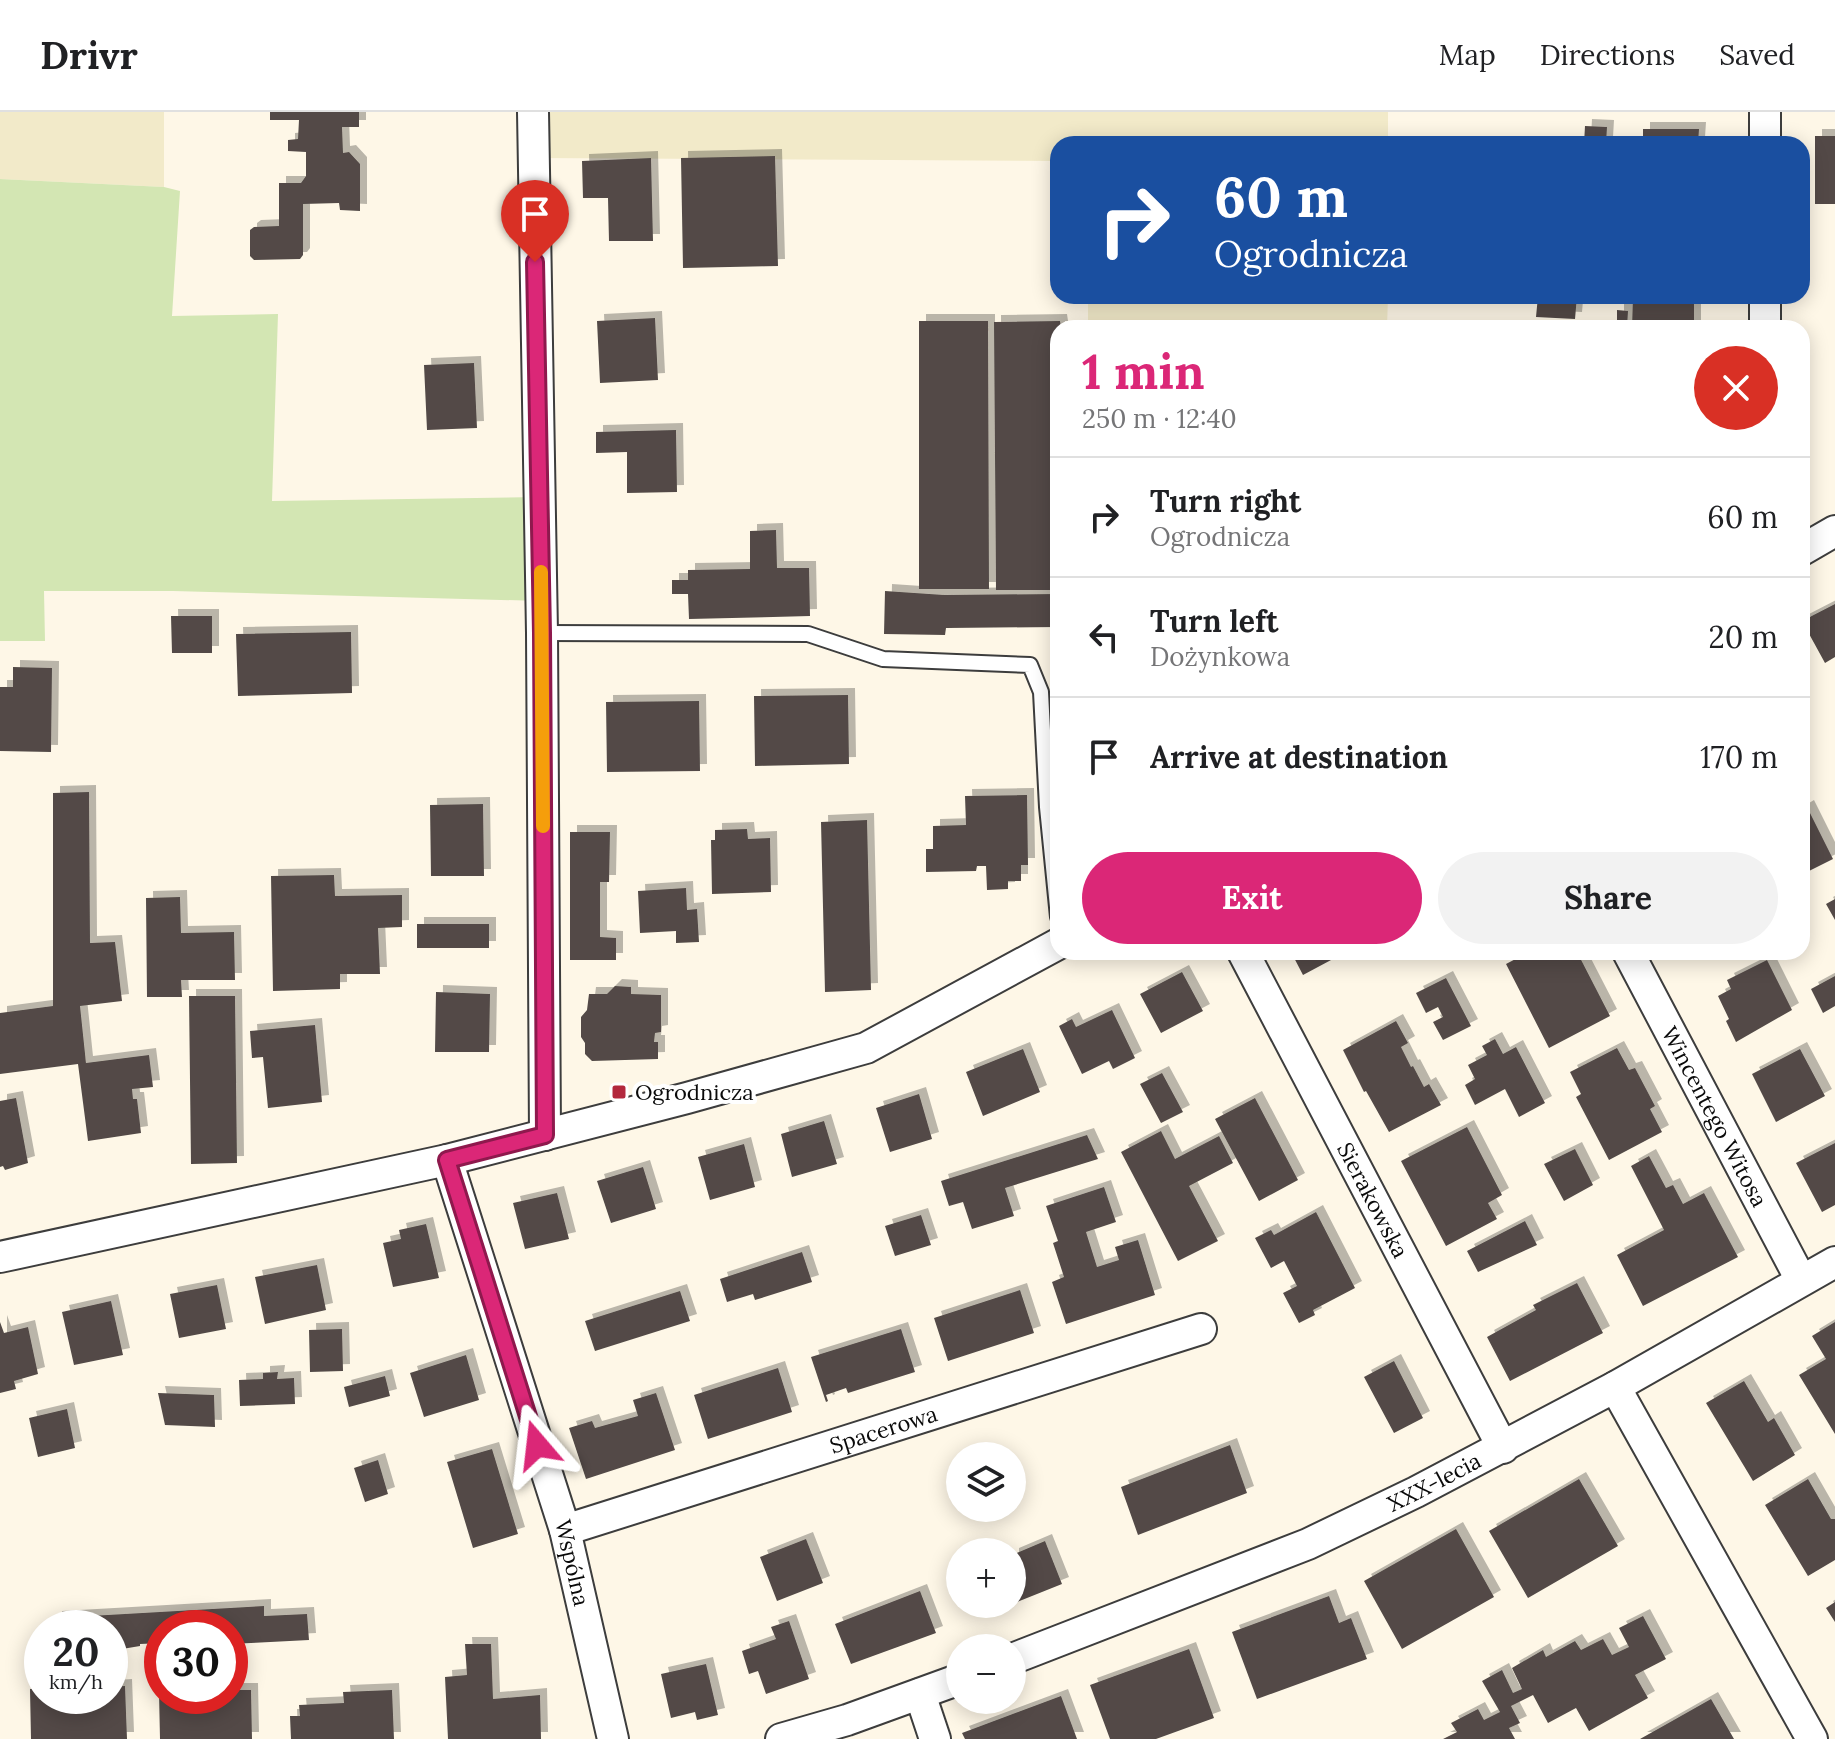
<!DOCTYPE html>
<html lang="en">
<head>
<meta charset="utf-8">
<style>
  :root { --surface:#fff; --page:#f2f2f2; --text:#202124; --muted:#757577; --line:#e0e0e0; --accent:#db2777 }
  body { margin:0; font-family:Lora,serif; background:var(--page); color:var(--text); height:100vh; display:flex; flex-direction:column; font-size:30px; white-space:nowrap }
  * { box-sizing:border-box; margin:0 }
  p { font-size:26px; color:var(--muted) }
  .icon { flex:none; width:44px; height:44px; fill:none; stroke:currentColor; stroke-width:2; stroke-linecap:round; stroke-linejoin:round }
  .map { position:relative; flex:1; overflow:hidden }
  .panel { position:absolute; left:1050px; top:208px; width:760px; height:640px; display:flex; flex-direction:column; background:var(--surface); border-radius:24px; box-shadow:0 4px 20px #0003 }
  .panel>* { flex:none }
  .top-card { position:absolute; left:1050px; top:24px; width:760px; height:168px; border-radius:24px; box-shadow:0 4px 20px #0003; background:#1a4fa0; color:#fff; overflow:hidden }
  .fabs { position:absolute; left:946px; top:1330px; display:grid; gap:16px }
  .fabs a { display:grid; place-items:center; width:80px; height:80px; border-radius:50%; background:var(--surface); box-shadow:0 4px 20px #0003; font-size:40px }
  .speed { position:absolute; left:24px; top:1498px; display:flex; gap:16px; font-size:40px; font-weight:700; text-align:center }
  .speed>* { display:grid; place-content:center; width:104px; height:104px; border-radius:50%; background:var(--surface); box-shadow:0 4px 20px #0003; line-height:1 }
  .speed small { font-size:20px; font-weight:400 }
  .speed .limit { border:12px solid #d22; background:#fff; color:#111 }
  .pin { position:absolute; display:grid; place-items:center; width:68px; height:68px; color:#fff; margin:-82px -34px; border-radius:50% 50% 50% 0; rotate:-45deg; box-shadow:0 0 8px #0007 }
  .pin .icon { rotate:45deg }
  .me { position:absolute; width:88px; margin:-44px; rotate:343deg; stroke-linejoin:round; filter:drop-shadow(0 0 6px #0008) }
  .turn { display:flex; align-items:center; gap:28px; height:168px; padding:0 32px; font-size:36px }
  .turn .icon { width:104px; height:104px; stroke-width:2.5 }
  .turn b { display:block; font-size:56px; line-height:68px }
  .round { display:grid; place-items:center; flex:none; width:84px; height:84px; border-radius:42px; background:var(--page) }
  .head { display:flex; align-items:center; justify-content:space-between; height:136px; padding:0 32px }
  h1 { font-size:48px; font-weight:800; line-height:60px; color:var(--accent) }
  .button { display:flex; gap:16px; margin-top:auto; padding:16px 32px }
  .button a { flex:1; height:92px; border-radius:48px; background:var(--accent); color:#fff; font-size:32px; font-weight:800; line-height:92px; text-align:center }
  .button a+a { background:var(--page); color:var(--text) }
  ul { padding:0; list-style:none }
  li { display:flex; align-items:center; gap:24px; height:120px; padding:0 32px; border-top:2px solid var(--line) }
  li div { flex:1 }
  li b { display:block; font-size:30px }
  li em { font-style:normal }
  header { display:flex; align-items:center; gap:48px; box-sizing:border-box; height:112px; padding:0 40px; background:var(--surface); border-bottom:2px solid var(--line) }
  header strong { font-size:38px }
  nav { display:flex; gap:44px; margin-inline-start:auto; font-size:28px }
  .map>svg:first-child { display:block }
  .farmland { fill:#f2eac9 }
  .green { fill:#d3e6b3 }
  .building { fill:#524a47; filter:url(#shadow) }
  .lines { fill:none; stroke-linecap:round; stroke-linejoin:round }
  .lane-casing { stroke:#3d3d3d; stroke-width:18 }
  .street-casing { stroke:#3d3d3d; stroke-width:34 }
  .lane { stroke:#fff; stroke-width:14 }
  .street { stroke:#fff; stroke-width:30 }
  .route-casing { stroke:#8e194d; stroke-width:20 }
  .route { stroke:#db2777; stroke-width:14 }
  .slow { stroke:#f59e0b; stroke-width:14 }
  .poi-dot { fill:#b3283d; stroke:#fff; stroke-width:3 }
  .labels { text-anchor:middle; stroke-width:8; stroke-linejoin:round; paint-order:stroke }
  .poi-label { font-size:22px; fill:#0a0a0a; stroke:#fff; text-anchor:start }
  .street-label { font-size:22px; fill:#0a0a0a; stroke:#fff }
</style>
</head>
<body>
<header>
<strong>Drivr</strong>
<nav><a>Map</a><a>Directions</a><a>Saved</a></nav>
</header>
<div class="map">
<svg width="1835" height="1627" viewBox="0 0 1835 1627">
  <defs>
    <filter id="shadow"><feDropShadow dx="7" dy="-7" stdDeviation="0" flood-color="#0004"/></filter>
  </defs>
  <rect width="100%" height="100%" fill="#fef7e7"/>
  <!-- farmland -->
  <path class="farmland" d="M0,0H164V75L0,67Z
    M533,0H1388V32H1058V49L534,46Z
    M1088,184H1388L1387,216H1088Z"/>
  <!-- green -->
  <path class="green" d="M0,67L164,75L180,79L172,204L278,202L272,389L539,385L541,489L173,479H44L45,529H0Z"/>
  <!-- building -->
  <path class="building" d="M270,0H359V15H342L343,41L349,40L360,52V99L340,98L339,91L303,92V143L300,147L254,148L250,144V118L254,115L279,114V71H301L306,64V40L288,39V28L298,27L299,8H270Z
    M1585,14L1607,15L1606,32H1584Z
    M1643,17H1699L1698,32H1643Z
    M1815,24H1835V92H1815Z
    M775,44L778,154L683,156L681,46Z
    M651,46L653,129H609L608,86H583L582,49Z
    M1538,184H1577L1575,207L1536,205Z
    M1633,184H1694V216H1632Z
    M1617,198L1628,199L1627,216H1617Z
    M655,206L658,268L600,271L597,209Z
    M919,209H988L989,477H919Z
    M1060,209L1061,216H1058V478H996L994,210Z
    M474,251L477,316L427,318L424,253Z
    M676,318L677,380L627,381V340L596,341V320Z
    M776,418L777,456H809L810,504L689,507L688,482H672V468H688V458L750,457V419Z
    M885,479L944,483L1058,482V515L946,516L945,523L884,522Z
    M1835,492V545L1825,551L1802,509Z
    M171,504H212V541H172Z
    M351,520L352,581L238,584L236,522Z
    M13,555L52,556L51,640L0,639V575H13Z
    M848,583L849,652L755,654L754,584Z
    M699,589L700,659L607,660L606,590Z
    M89,680L90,831L115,830L122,889L80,894L86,951L149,943L153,975L132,977L133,987H137L141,1021L88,1029L78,952L0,962V901L53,894V681Z
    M1027,683L1028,753H1021V769H1008V777L987,778L986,754H977L976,759L926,760V737H933V714L966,713L965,684Z
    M483,692L484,764H431L430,693Z
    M1807,695L1833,747L1809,759L1802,744V698Z
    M867,708L871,878L825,880L821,710Z
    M747,717L748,727L770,726L771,780L712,782L711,728H715V718Z
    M570,720H610L609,770H600V825L616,826V848H570Z
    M334,763L335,784L402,783V815L378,816L380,862H340V877L273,879L271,764Z
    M686,776L687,798L697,797L699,830L676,831V819L640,821L638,779Z
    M180,785L181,821L234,820L235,868H181L182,885H147L146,786Z
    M1835,787V808L1826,792Z
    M417,812H489V836H417Z
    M1291,840H1346L1303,863Z
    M1529,840H1577L1610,904L1549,936L1506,852Z
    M1767,848L1792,898L1736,930L1726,909L1729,907L1718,884L1731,877L1727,868Z
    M1182,860L1203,899L1161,921L1140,882Z
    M1835,864V894L1823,901L1811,877Z
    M1446,866L1471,914L1443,928L1433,910L1443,905L1438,895L1426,901L1416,881Z
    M615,874L631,875V882L661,883V920L655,921L654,930H658V947L592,949L585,942V931L581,925V905L587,898L589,882H607Z
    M436,880L490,882L489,940H435Z
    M189,884H235L237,1051L191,1052Z
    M1112,898L1135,946L1113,957L1109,949L1082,962L1059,914L1072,907L1076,915Z
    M1396,909L1408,931L1401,935L1411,955L1413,954L1424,975L1429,972L1441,993L1389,1020L1366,979L1364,980L1343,938Z
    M315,913L322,990L268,996L263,945L252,946L250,919Z
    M1495,927L1503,942L1516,935L1545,991L1519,1005L1505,977L1475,993L1465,973L1475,967L1468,953L1487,943L1482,934Z
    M1617,936L1629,958L1635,956L1655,994L1650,997L1662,1020L1609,1048L1576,985L1581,982L1570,960Z
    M1023,937L1040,980L983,1004L966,960Z
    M1800,937L1825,984L1776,1010L1752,962Z
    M1162,961L1183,1000L1161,1011L1140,972Z
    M919,982L932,1027L890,1040L876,996Z
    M16,986L28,1051L5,1058L3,1054L0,1055V989Z
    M1255,986L1298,1068L1259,1089L1215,1007Z
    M824,1009L837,1052L792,1065L781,1022Z
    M1467,1015L1502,1083L1488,1091L1497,1107L1446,1134L1401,1049Z
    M1161,1019L1175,1047L1219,1024L1233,1051L1189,1074L1218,1129L1178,1149L1121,1040Z
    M1087,1023L1098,1047L1005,1076L1014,1104L972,1117L963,1090L949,1094L941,1069Z
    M1835,1031V1093L1822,1100L1796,1051Z
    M744,1032L755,1075L710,1088L698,1045Z
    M1575,1037L1593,1073L1564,1089L1544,1052Z
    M1649,1044L1666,1076L1673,1073L1683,1092L1704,1081L1738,1145L1643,1194L1617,1143L1664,1118L1631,1054Z
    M643,1055L656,1097L611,1111L597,1069Z
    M1104,1075L1116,1110L1086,1120L1097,1155L1119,1148L1115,1135L1138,1128L1155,1183L1066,1212L1052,1170L1064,1165L1053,1131L1058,1129L1046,1094Z
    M557,1081L569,1127L525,1137L513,1091Z
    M1316,1100L1355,1176L1313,1198L1315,1203L1299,1211L1283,1181L1297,1174L1284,1149L1271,1156L1255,1126L1271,1118L1274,1123Z
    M921,1103L931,1133L895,1144L885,1114Z
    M1525,1109L1537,1133L1478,1160L1467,1139Z
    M426,1112L439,1166L393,1175L383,1131L401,1127L399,1118Z
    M802,1140L812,1170L755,1188L753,1182L727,1190L720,1167Z
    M317,1153L326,1198L265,1212L255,1165Z
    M1577,1171L1603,1221L1510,1269L1487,1225L1536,1198L1533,1193Z
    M217,1173L226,1217L179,1226L170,1182Z
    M1020,1178L1034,1221L948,1249L934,1206Z
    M680,1179L690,1209L595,1239L585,1209Z
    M111,1189L123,1243L74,1253L62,1200Z
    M0,1210L4,1221L28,1215L38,1262L14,1269L16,1277L0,1281Z
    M1835,1210V1322L1799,1263L1826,1247L1812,1224Z
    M342,1217L343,1259L310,1260L309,1218Z
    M901,1217L915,1260L848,1281L846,1276L826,1283L828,1289L826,1290L811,1245Z
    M466,1243L479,1288L424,1305L410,1261Z
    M1394,1249L1423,1306L1394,1321L1364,1265Z
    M778,1256L792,1300L708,1327L694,1283Z
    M278,1260L277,1267L294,1266L295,1292L240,1294L239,1268L263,1267V1261Z
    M385,1264L390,1284L349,1295L344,1275Z
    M1744,1269L1768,1310L1774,1306L1795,1343L1753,1369L1706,1291Z
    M158,1281L214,1283L215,1315L165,1313Z
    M656,1281L675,1338L586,1367L569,1316L592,1309L595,1316L638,1304L633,1288Z
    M67,1297L75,1336L38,1345L29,1306Z
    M1230,1333L1247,1381L1138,1423L1121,1375Z
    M492,1337L518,1422L473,1436L447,1350Z
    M378,1348L388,1382L365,1390L354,1356Z
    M1579,1367L1618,1434L1528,1486L1489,1419Z
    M1808,1367L1831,1407H1835V1448L1808,1464L1765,1393Z
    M1456,1417L1494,1485L1402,1537L1364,1469Z
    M806,1427L823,1471L777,1489L760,1445Z
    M1045,1429L1062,1472L1012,1492V1443Z
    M920,1479L936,1521L851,1552L835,1512Z
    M1329,1484L1339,1511L1351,1506L1367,1547L1257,1587L1232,1520Z
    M1835,1490V1510L1826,1496Z
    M974,1492H1012L979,1505Z
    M264,1494V1504L307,1502L309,1528L230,1532V1516H162V1531L140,1532V1534L110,1539V1516H55V1506Z
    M1643,1504L1666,1547L1635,1563L1648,1586L1589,1619L1576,1596L1548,1611L1533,1583L1511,1594L1520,1611L1509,1616L1515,1627H1443L1457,1620L1451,1611L1478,1597L1484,1608L1500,1600L1482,1569L1502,1558L1513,1581L1522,1577L1512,1556L1543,1538L1546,1545L1575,1529L1581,1538L1603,1527L1612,1543L1629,1535L1619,1516Z
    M789,1509L809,1567L766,1582L758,1559L749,1562L742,1539L776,1527L771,1515Z
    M465,1532H491L493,1587L540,1583L541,1627H448L445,1565L467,1563Z
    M1189,1537L1214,1606L1156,1627H1110L1090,1573Z
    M706,1552L718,1603L697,1608L695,1600L671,1606L661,1562Z
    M125,1574L127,1627H31L30,1577L42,1576V1584H110V1575Z
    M230,1578H251L252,1627H160L159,1580H162V1584H230Z
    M392,1578L394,1627H291L290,1604H300L299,1593L344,1591L343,1580Z
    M1061,1584L1077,1627H965L962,1621Z
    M1711,1587L1734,1627H1640L1665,1613Z"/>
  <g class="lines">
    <!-- lane casing -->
    <g class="lane-casing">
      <path id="lane" d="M542,521L808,522L883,547L1030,553L1041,580L1047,695L1058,805"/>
    </g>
    <!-- street casing -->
    <g class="street-casing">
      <g id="street">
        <path d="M533,0L542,521L545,1023"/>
        <path d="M1765,0V32"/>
        <path d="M1765,184V216"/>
        <path d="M1802,438L1835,419"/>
        <path id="s1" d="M1243,840L1503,1336"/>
        <path id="s2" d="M1628,840L1801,1168"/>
        <path id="s3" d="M447,1048L565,1418L613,1627"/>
        <path d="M0,1145L447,1048L687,986L866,936L1058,832"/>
        <path d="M1615,1275L1812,1627"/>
        <path id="s4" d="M565,1418L1201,1217"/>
        <path id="s5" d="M1012,1547L1308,1432L1416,1380L1615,1275L1835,1150"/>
        <path d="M920,1582L935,1627"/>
        <path d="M781,1627L847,1608L960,1567"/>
      </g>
    </g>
    <!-- lane -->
    <use href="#lane" class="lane"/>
    <!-- street -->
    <use href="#street" class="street"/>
  </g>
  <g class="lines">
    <!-- route casing -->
    <g class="route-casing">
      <path id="route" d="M535,150L542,521L545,1023L447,1048L537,1333"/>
    </g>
    <!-- route -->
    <use href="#route" class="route"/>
    <!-- slow -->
    <path class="slow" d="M541,460L543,714"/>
  </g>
  <!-- markers -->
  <rect class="poi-dot" x="611" y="972" width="16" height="16" rx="4"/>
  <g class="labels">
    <!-- poi labels -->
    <g class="poi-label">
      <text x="635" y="988">Ogrodnicza</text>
    </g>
    <!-- street labels -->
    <g class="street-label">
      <text dy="8" stroke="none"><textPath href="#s2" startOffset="186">Wincentego Witosa</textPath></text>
      <text dy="8" stroke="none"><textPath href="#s1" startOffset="280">Sierakowska</textPath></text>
      <text dy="8" stroke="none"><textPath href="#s4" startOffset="334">Spacerowa</textPath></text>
      <text dy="8" stroke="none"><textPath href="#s5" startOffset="458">XXX-lecia</textPath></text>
      <text dy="8" stroke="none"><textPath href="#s3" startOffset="422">Wspólna</textPath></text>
    </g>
  </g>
</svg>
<div class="fabs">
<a><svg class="icon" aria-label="layers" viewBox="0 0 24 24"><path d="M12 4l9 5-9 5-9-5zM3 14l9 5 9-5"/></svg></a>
<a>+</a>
<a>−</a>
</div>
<div class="speed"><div>20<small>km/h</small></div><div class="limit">30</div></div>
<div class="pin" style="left:535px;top:150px;background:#d93025"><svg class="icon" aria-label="arrive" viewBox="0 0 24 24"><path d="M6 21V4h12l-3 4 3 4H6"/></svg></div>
<svg class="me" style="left:537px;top:1333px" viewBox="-20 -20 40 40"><path d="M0-17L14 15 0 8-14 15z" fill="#db2777" stroke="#fff" stroke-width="4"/></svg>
<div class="top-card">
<div class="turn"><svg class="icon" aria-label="right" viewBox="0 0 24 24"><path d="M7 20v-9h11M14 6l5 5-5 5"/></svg><div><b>60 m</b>Ogrodnicza</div></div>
</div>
<section class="panel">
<div class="head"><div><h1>1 min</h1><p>250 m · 12:40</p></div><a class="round" style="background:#d93025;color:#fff"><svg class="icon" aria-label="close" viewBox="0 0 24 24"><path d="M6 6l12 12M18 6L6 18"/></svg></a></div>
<ul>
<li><svg class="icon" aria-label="right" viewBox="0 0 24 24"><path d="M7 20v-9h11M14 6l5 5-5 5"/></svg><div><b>Turn right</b><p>Ogrodnicza</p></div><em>60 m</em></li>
<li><svg class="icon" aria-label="left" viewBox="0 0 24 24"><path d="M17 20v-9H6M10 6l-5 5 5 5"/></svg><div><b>Turn left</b><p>Dożynkowa</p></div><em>20 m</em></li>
<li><svg class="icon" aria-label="arrive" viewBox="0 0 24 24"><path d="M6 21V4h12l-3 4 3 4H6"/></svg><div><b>Arrive at destination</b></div><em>170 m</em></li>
</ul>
<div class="button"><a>Exit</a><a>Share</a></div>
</section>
</div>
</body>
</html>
